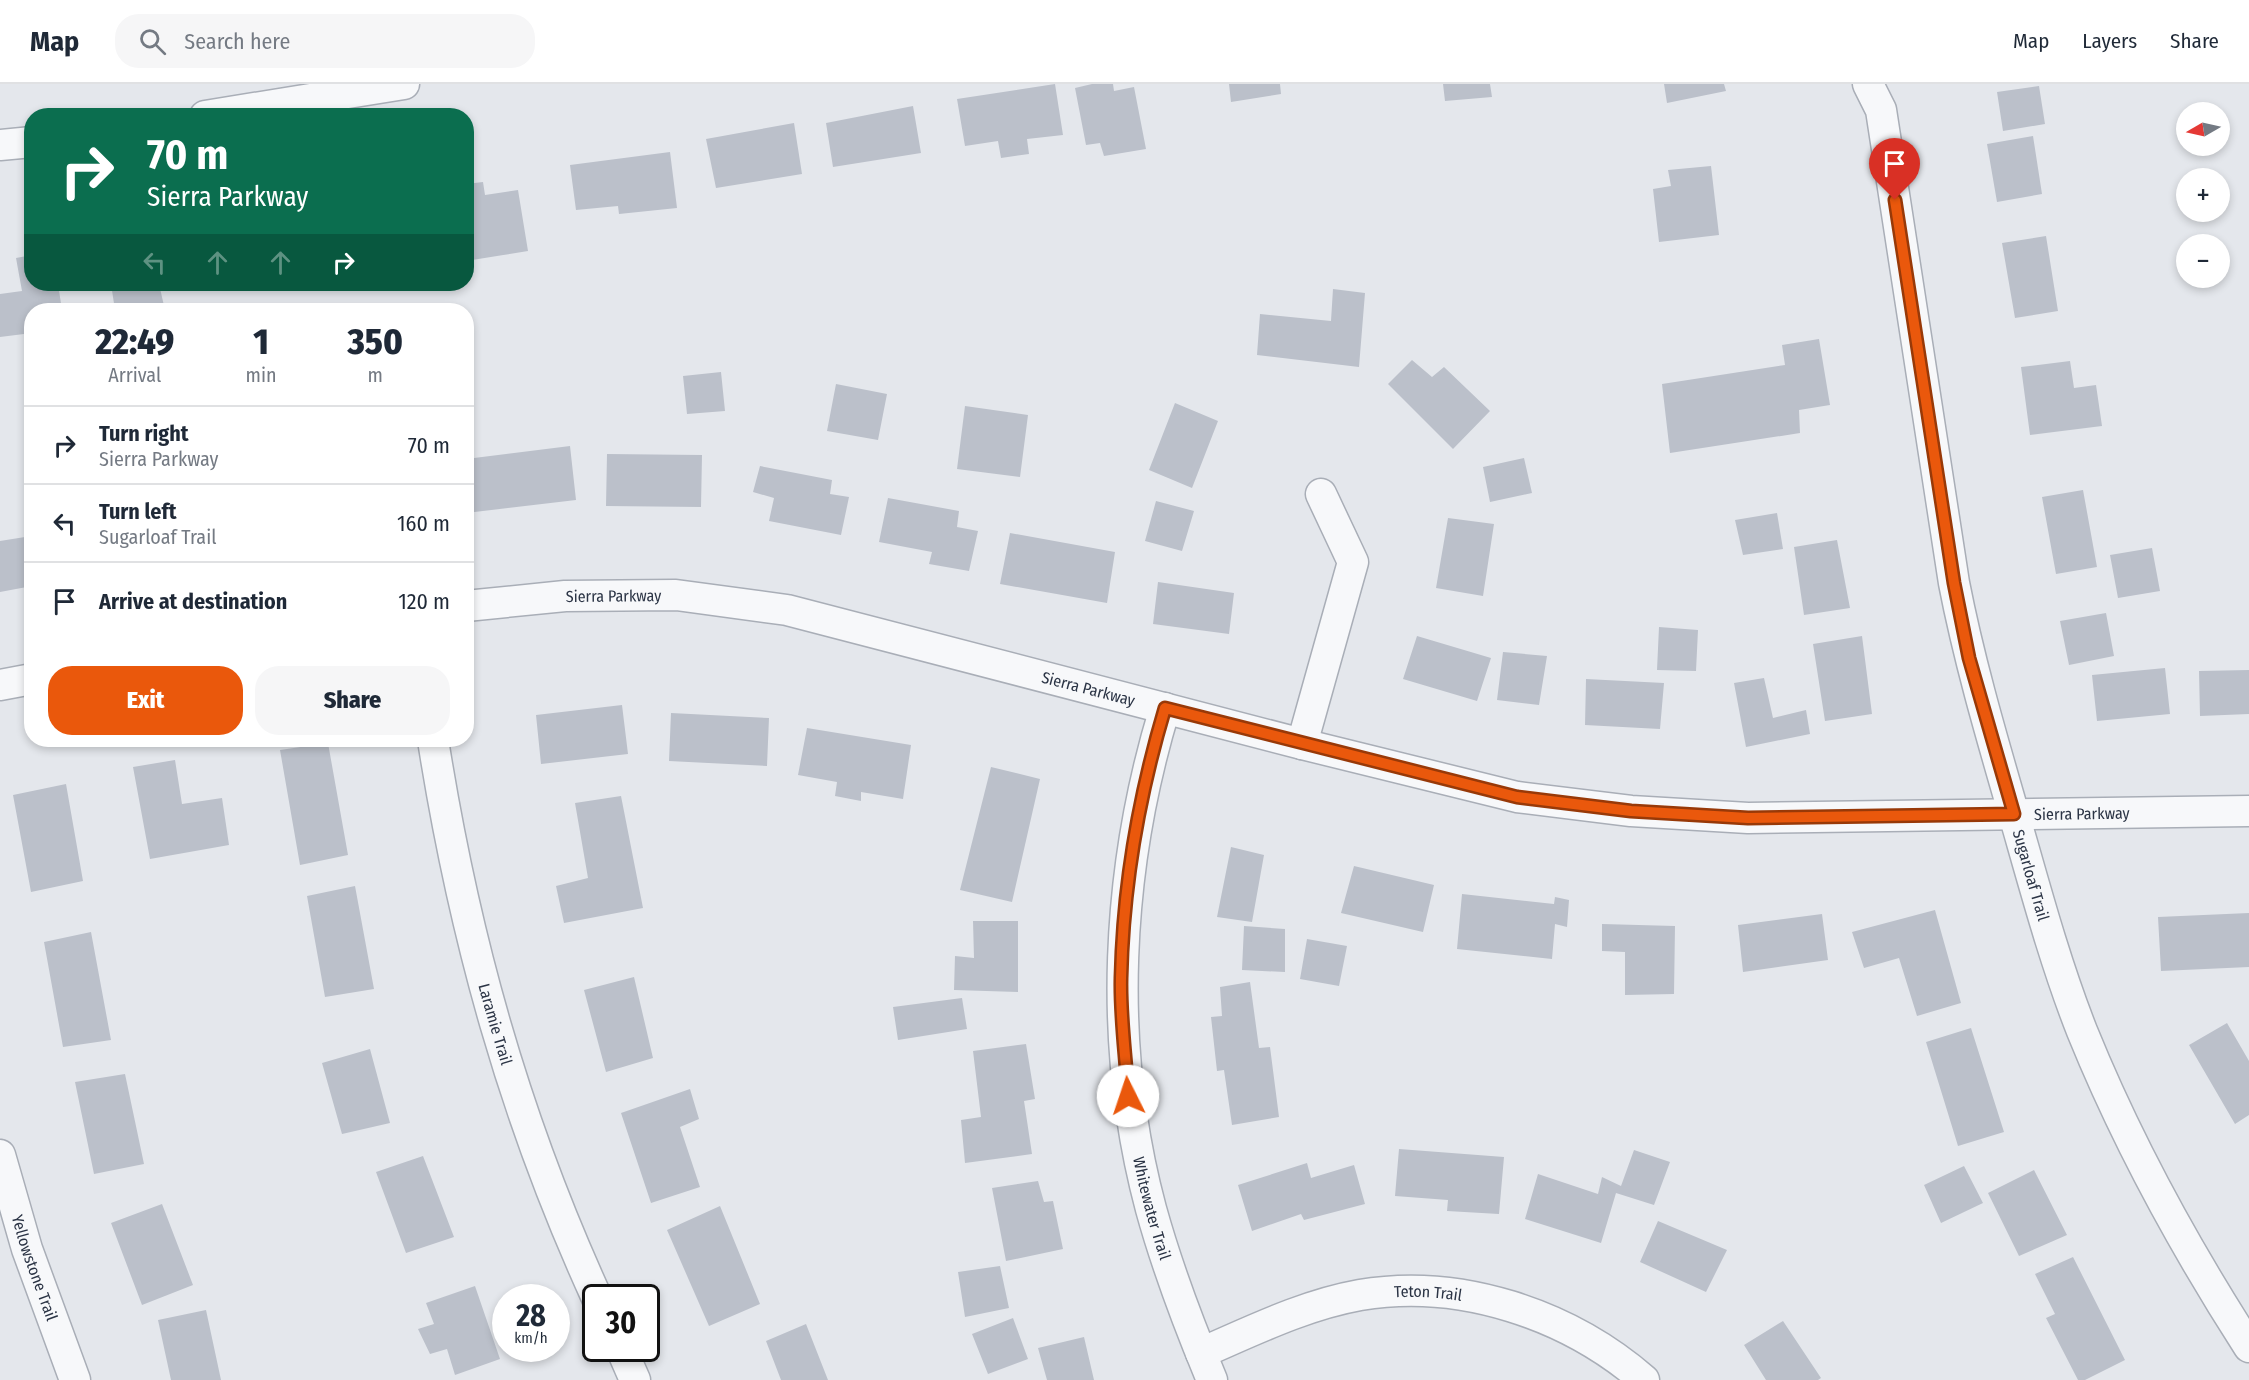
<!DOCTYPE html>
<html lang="en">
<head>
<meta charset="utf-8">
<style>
  :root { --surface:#fff; --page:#f6f6f7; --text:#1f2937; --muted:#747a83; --line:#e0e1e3; --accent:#ea580c }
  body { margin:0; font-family:"Fira Sans Condensed",sans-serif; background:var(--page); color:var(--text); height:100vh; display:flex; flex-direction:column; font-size:22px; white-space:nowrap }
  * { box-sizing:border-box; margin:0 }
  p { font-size:20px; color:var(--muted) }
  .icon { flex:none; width:33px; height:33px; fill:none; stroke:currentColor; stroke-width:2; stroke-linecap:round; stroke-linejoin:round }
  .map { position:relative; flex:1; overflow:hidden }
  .sheet { position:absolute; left:24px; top:219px; width:450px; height:444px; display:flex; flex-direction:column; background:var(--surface); border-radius:24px; box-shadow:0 3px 9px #0003 }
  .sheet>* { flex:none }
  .top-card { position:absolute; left:24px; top:24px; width:450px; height:183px; border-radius:24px; box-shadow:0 3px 9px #0003; background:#0b6e4f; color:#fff; overflow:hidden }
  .needle { width:39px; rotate:261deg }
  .buttons { position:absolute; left:2176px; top:18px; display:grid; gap:12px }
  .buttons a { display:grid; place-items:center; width:54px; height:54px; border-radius:50%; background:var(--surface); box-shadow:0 3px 9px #0003; font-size:30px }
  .speed { position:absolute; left:492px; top:1200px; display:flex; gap:12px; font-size:30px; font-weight:700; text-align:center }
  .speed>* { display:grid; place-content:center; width:78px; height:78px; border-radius:50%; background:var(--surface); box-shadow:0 3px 9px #0003; line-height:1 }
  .speed small { font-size:15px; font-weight:400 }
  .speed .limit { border:3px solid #111; border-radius:9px; background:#fff; color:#111 }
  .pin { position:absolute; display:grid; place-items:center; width:51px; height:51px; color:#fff; margin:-62px -26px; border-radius:50% 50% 50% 0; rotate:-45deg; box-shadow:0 0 6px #0007 }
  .pin .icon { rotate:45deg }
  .me { position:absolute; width:66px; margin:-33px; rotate:356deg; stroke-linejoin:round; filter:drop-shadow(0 0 4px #0008) }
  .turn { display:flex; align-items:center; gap:21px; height:126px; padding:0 24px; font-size:27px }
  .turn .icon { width:78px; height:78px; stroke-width:2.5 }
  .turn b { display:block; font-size:42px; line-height:51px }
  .lanes { display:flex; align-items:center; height:57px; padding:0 24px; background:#0003; justify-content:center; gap:30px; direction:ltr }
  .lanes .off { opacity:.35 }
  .eta { display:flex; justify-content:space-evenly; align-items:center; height:102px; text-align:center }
  .eta b { font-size:36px; font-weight:800; line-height:42px }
  .button { display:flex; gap:12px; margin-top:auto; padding:12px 24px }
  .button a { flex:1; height:69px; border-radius:24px; background:var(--accent); color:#fff; font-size:24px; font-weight:800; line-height:69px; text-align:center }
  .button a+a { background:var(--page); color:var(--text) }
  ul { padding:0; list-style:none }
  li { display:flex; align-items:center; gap:18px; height:78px; padding:0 24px; border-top:2px solid var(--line) }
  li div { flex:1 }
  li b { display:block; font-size:22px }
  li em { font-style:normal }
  header { display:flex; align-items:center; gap:36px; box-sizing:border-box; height:84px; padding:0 30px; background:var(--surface); border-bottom:2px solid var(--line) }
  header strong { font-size:28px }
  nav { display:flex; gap:33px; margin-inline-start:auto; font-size:21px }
  .search { width:420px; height:54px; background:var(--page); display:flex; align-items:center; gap:15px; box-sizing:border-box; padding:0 21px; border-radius:24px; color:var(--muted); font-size:22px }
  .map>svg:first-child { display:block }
  .building { fill:#bbc0ca }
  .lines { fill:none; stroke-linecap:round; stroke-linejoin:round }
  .street-casing { stroke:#a9aeb7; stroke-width:33 }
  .street { stroke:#f7f8fa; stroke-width:30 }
  .route-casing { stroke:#983908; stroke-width:15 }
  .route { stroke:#ea580c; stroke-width:10 }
  .labels { text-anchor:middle; stroke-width:4.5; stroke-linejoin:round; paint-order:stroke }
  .street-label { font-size:16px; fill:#2b3445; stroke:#f4f6f9 }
</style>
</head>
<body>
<header>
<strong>Map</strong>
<div class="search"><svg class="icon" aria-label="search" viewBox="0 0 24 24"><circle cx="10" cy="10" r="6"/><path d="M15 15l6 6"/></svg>Search here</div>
<nav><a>Map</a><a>Layers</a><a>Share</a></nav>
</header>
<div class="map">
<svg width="2249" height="1296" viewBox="0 0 2249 1296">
  <rect width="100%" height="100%" fill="#e4e7ec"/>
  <!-- building -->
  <path class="building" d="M1055,0L1063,51L1027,55L1029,70L1001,74L998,57L965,62L957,15Z
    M1092,0H1113L1114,7L1134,3L1146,65L1104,72L1100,59L1086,61L1075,4Z
    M1229,0H1280L1281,10L1231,18Z
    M1443,0H1490L1492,13L1445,17Z
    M1664,0H1724L1726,7L1667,19Z
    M2039,2L2045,40L2003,47L1997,8Z
    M913,22L921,69L833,83L826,39Z
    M794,39L802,90L716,104L706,55Z
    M2033,52L2042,110L1997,118L1987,60Z
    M670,68L677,124L619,130L618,122L576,126L570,81Z
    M1711,82L1719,151L1659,158L1653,105L1671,102L1668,86Z
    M483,98L485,111L518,106L528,167L466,177V100Z
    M2046,152L2058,227L2015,234L2002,159Z
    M32,171V200H58L62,226H32V249L0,253V210L22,207L16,174Z
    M111,200H159L165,226H115Z
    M1333,205L1365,209L1359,283L1257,271L1260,230L1331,237Z
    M1819,255L1830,321L1799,326L1800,349L1670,369L1662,300L1785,281L1782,261Z
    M1412,276L1432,293L1444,283L1490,327L1453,365L1388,300Z
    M2070,277L2074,304L2096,301L2102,342L2030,351L2021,283Z
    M721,288L725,327L687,330L683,292Z
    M836,300L887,310L878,356L827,347Z
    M1175,319L1218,337L1192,404L1149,386Z
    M965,322L1028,331L1020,393L957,385Z
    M570,362L576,416L466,429V375Z
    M607,370L702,371L701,423L606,422Z
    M1524,374L1532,409L1490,418L1483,383Z
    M760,382L832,396L830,410L849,413L841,451L769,437L774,414L753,408Z
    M2083,406L2097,483L2056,490L2042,413Z
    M888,414L959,427L957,443L978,447L969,487L929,480L932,468L879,458Z
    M1156,417L1194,427L1182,467L1145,457Z
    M1777,429L1783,465L1743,471L1735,436Z
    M1448,434L1494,440L1483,512L1436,504Z
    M1010,449L1115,468L1107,519L1000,500Z
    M25,453L32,502L0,508V457Z
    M1837,456L1850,524L1804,531L1794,463Z
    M2152,464L2160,507L2118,514L2110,471Z
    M1158,498L1234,509L1229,550L1153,540Z
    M2106,529L2114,572L2069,581L2060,537Z
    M1659,543L1698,546L1696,587L1657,586Z
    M1417,552L1491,574L1477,617L1403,595Z
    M1862,552L1872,630L1825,637L1813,560Z
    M1503,568L1547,572L1539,621L1497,616Z
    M2165,584L2170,630L2097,637L2092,591Z
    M2249,586V630L2200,632L2199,587Z
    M1764,594L1773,634L1806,626L1810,650L1746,663L1734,599Z
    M1586,595L1664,599L1660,645L1585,641Z
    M622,621L628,670L541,680L536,631Z
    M671,629L769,634L767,682L669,677Z
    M807,644L911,661L903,715L861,708V717L835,712L837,698L798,691Z
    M328,659L348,771L300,781L280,666Z
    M175,676L182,720L222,714L229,761L150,775L133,683Z
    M991,683L1040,695L1012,818L960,806Z
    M66,700L83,797L31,808L13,711Z
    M621,712L643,824L564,839L556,802L588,794L575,719Z
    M1231,763L1264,771L1252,838L1217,833Z
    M1354,782L1434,801L1423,848L1341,829Z
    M355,802L374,905L325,913L307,812Z
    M1462,810L1554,820L1555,813L1569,816L1567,843L1555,840L1552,875L1457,865Z
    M1935,826L1961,919L1917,932L1899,874L1864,884L1852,848Z
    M2249,829V883L2161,887L2158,833Z
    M1822,830L1828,876L1743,888L1738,841Z
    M973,837H1018V908L954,906L955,872L974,874Z
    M1602,840L1675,842L1674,910L1625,911V868L1602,867Z
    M1244,842L1285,845V888L1242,886Z
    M91,848L111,956L63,963L44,858Z
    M1307,855L1347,862L1339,902L1300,895Z
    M634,893L653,974L606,988L584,906Z
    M1250,898L1259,964L1270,963L1279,1033L1232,1041L1224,986L1217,987L1211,933L1222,932L1220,903Z
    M962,914L967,945L898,956L893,923Z
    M2227,939L2249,977V1031L2235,1040L2189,961Z
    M1971,944L2004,1048L1958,1062L1926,958Z
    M1026,960L1035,1015L1024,1017L1032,1070L965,1079L961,1036L981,1033L973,967Z
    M370,965L390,1039L342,1050L322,979Z
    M125,990L144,1080L94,1090L75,998Z
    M690,1005L699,1035L680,1043L700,1103L651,1119L621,1029Z
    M1399,1065L1504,1073L1499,1130L1447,1127L1448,1116L1395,1112Z
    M1634,1066L1670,1078L1654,1121L1616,1109L1601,1159L1525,1135L1538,1090L1598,1110L1602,1093L1621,1102Z
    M423,1072L454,1153L406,1169L376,1088Z
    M1307,1079L1311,1094L1354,1081L1365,1120L1304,1136L1301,1130L1252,1147L1238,1101Z
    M1964,1082L1983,1119L1941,1139L1924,1101Z
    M2034,1086L2067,1151L2019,1172L1988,1109Z
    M1038,1097L1044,1118L1053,1117L1063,1165L1006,1177L992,1104Z
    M162,1120L193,1201L142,1221L111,1139Z
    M720,1122L760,1220L709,1242L667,1146Z
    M1658,1137L1727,1166L1706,1208L1640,1178Z
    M2073,1173L2125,1276L2085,1296H2078L2046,1234L2055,1230L2035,1190Z
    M1000,1182L1009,1224L965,1233L958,1188Z
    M475,1202L500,1275L455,1291L447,1265L430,1270L418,1245L434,1240L426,1219Z
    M206,1226L221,1296H171L158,1236Z
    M1013,1234L1028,1275L988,1290L972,1250Z
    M1783,1237L1821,1294L1818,1296H1766L1744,1261Z
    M806,1240L828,1296H781L766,1257Z
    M1084,1253L1094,1296H1047L1038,1264Z"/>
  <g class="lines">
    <!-- street casing -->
    <g class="street-casing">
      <g id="street">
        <path id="s1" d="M1868,0L1881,26L1954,499C1969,576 1991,651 2013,727C2034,800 2054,876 2082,947C2127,1058 2184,1162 2249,1263"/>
        <path d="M205,32L404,0"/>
        <path d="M0,61L32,58"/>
        <path id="s2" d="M466,522L565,512L676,511L787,526L1302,660L1517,713L1631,727L1748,734L2249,727"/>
        <path d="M0,601L32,595"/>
        <path id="s3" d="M1165,624C1116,785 1107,961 1151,1125C1167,1183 1189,1241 1212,1296"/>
        <path id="s4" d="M433,656C464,852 514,1033 597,1214"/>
        <path d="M1302,660L1353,478L1321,410"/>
        <path id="s5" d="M0,1071L27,1165L75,1296"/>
        <path d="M621,1264L635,1296"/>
        <path id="s6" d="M1201,1269C1252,1247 1304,1221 1360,1211C1460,1194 1568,1230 1644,1296"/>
      </g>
    </g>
    <!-- street -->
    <use href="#street" class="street"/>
  </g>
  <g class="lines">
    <!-- route casing -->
    <g class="route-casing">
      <path id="route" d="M1128,1012C1126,973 1120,933 1121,894C1123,803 1139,711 1165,624L1517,713L1631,727L1748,734L2014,730L1969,574L1954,499L1895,116"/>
    </g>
    <!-- route -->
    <use href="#route" class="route"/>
  </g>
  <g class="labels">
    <!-- street labels -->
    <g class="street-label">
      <text dy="6" stroke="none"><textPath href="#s2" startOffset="148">Sierra Parkway</textPath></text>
      <text dy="6" stroke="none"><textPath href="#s2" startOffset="634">Sierra Parkway</textPath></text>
      <text dy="6" stroke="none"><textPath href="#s2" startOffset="1642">Sierra Parkway</textPath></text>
      <text dy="6" stroke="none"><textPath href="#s1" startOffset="810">Sugarloaf Trail</textPath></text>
      <text dy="6" stroke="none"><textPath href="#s4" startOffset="291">Laramie Trail</textPath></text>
      <text dy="6" stroke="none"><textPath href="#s3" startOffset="507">Whitewater Trail</textPath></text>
      <text dy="6" stroke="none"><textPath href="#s5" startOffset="118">Yellowstone Trail</textPath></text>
      <text dy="6" stroke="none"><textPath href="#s6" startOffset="238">Teton Trail</textPath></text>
    </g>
  </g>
</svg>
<div class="buttons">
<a><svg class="needle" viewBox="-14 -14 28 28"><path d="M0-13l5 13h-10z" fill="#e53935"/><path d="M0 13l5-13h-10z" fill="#747a83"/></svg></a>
<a>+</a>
<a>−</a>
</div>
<div class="speed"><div>28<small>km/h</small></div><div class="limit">30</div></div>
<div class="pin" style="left:1895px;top:116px;background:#d93025"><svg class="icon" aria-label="arrive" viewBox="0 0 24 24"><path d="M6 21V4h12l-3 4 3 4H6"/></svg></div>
<svg class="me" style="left:1128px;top:1012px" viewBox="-20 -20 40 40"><circle r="19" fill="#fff"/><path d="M0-13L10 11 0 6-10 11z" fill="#ea580c"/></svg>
<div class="top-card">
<div class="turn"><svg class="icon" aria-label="right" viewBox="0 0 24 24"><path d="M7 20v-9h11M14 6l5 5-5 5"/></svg><div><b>70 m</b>Sierra Parkway</div></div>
<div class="lanes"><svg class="icon off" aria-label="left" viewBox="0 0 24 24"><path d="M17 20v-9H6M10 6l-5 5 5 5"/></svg><svg class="icon off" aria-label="ahead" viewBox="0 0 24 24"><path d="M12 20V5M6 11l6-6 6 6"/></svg><svg class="icon off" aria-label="ahead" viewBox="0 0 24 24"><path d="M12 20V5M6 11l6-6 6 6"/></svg><svg class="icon" aria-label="right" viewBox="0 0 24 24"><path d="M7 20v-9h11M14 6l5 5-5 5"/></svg></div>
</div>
<section class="sheet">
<div class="eta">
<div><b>22:49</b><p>Arrival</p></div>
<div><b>1</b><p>min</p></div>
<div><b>350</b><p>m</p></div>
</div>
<ul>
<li><svg class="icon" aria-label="right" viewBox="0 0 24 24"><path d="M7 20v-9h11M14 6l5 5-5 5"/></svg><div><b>Turn right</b><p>Sierra Parkway</p></div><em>70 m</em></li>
<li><svg class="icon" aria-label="left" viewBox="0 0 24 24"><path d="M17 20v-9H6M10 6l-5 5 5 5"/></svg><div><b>Turn left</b><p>Sugarloaf Trail</p></div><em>160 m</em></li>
<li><svg class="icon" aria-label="arrive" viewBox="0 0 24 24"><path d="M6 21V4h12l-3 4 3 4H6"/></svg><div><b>Arrive at destination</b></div><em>120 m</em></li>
</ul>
<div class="button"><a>Exit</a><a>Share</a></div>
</section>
</div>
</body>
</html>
